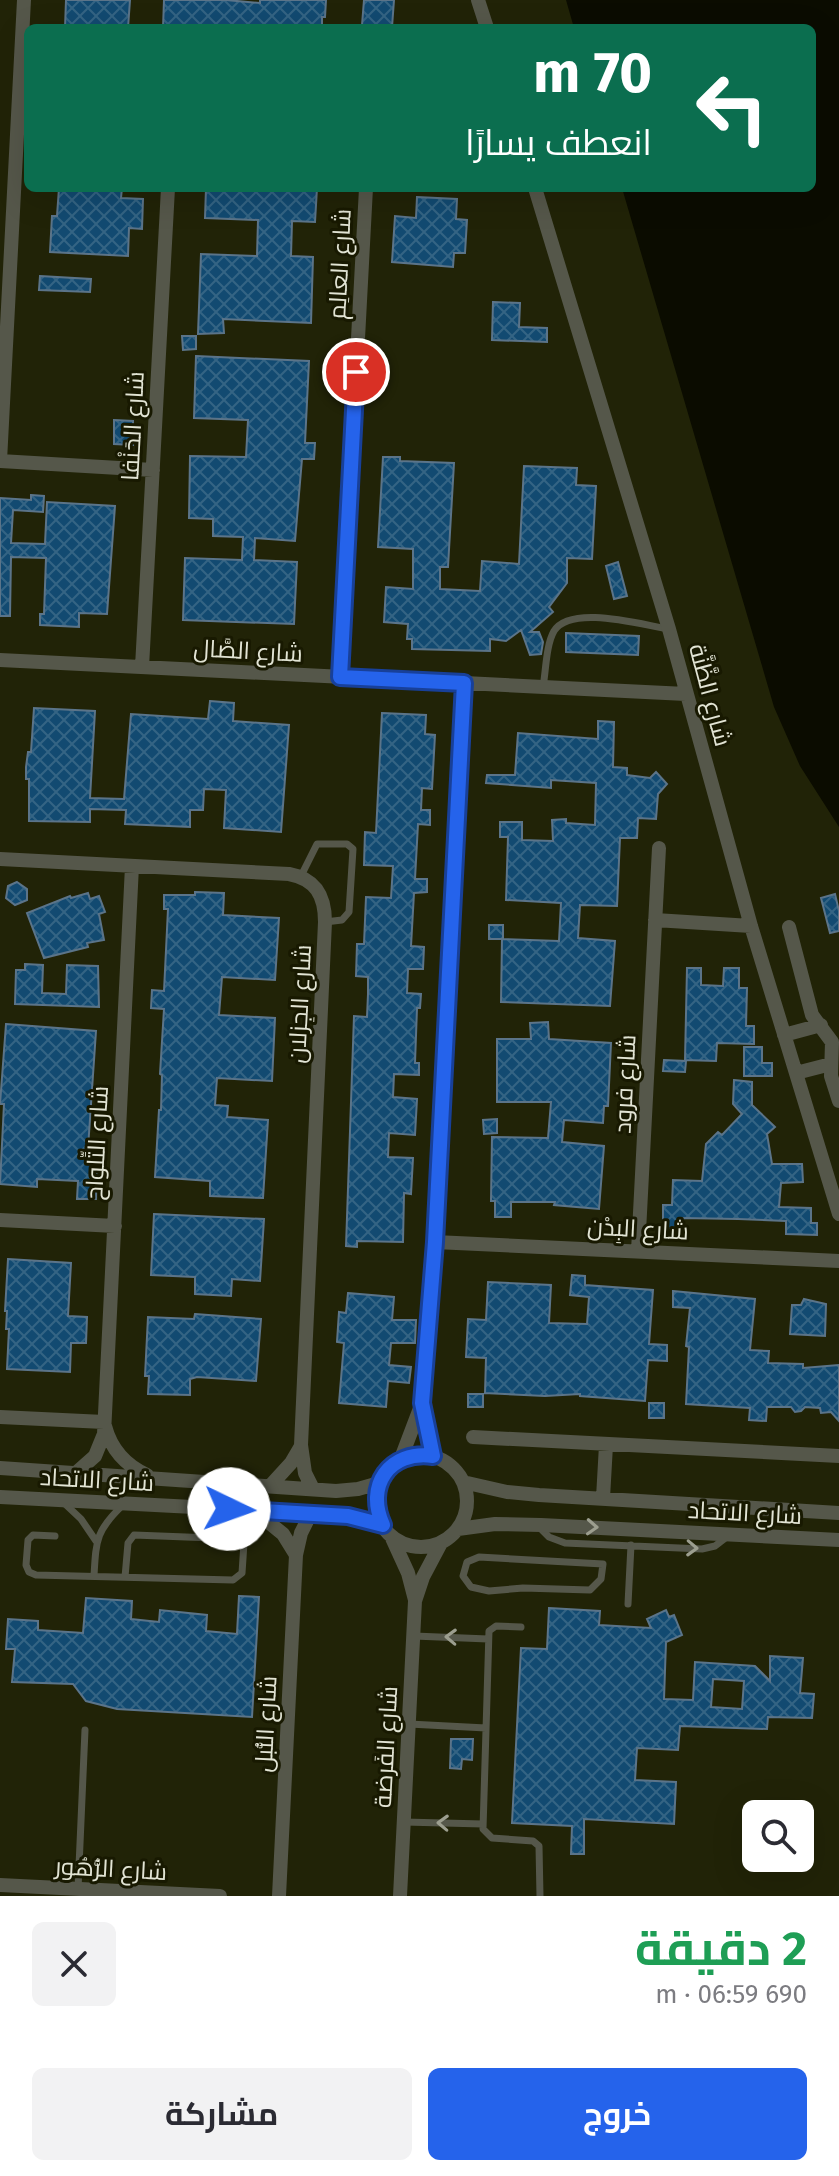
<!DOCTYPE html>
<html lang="ar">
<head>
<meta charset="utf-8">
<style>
  :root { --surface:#fff; --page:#f2f2f3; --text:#2b2b33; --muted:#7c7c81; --accent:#2563eb }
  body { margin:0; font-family:"Fira Sans",Cairo,sans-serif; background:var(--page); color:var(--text); direction:rtl; height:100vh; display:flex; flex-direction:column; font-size:30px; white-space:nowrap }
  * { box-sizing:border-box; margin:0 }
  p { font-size:26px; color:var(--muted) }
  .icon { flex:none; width:44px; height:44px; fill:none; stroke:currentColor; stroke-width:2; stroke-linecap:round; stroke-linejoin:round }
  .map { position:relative; height:1896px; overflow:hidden; direction:ltr }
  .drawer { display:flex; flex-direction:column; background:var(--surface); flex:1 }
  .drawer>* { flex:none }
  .banner { position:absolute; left:24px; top:24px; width:792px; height:168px; border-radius:12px; box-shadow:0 8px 32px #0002; direction:rtl; background:#0b6e4f; color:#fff; overflow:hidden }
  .buttons { position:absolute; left:742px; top:1800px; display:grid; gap:16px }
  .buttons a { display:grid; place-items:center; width:72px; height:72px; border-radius:12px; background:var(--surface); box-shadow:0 8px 32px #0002; font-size:40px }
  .pin { position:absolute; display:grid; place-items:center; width:68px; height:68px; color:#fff; margin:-34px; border:4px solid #fff; border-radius:50%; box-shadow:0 2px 8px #0007 }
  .me { position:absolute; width:88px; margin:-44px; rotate:93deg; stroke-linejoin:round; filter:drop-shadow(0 0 6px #0008) }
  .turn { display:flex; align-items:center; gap:28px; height:168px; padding:0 32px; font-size:36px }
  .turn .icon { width:104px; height:104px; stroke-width:2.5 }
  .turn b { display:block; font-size:56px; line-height:68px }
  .round { display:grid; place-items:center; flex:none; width:84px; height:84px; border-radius:12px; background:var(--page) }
  .summary { display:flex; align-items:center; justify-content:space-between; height:136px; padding:0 32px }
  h1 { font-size:48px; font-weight:700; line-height:60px; color:#1e9e55 }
  .action { display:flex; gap:16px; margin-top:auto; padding:16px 32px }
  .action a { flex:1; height:92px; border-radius:12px; background:var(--accent); color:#fff; font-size:32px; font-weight:700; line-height:92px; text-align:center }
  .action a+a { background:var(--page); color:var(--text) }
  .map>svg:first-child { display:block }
  .water { fill:#0b0c00 }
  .building { fill:url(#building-cross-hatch); stroke:#5b7489; stroke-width:2; fill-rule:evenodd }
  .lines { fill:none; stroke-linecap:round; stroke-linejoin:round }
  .lane { stroke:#55574a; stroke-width:7 }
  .street { stroke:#55574a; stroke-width:14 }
  .oneway { stroke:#9c9e8f }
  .route-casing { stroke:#184099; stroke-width:20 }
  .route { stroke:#2563eb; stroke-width:14 }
  .labels { text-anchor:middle; stroke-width:6; stroke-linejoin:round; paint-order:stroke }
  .street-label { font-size:24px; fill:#e2e4d4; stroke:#181901 }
</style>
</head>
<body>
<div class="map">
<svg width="839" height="1896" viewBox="0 0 839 1896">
  <defs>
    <pattern id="building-cross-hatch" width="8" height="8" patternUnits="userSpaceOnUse" patternTransform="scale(2)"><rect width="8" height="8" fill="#124a71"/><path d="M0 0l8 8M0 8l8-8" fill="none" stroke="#346484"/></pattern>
  </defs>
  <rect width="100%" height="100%" fill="#212307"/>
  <!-- water -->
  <path class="water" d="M566,0H839V827L800,766L774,707L622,188H812V28H574Z"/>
  <!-- building -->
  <path class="building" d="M66,0H130L128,28H65Z
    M164,0H226L260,3V0H326L325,17H322V28H163Z
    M364,0H394L392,27L362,25Z
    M59,188H122L121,198L143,199L142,229L129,228L128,256L50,252L52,216H57Z
    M206,188H317L315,222L292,221L291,256L313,257L311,323L223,319L224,333L198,334L201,254L257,256L258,220L205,218Z
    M417,197L457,199L456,219L467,220L465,253H454L453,267L392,262L395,216L416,218Z
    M40,276L91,279L90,292L39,290Z
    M493,302L520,303L519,327L547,328V342L492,340Z
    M182,336H196V349L183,350Z
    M196,356L309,361L305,443H315L314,459H302L295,541L255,538L254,560L297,562L294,624L183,620L185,558L242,560L243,537L213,536V519L189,518L190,456L246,457L248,420L194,418Z
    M114,420L133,421V445L114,444Z
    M383,457H400V461L454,463L448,567H440V589L480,591L482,561L519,564L524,466L577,468L576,485L596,486L592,559L567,558V583L549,607L553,612L530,632H539L543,642L541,654L530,655L521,630L506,641L490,639V651L412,649V639H407L408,624L384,622L386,587L413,589V549L378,547Z
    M31,495L44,496L43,512L13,510L11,543L45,544L47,502L115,506L107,614L79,613V627L40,625V614H44L46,558L11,557L10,616H0V498L31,500Z
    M618,562L627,596L614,599L606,566Z
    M566,633L639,636L638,655L566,652Z
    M210,701L234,703L233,721L289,725L281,832L224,828L226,790L204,789L203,810H190V827L125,824L126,810L90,809V822L29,821V779H26V767L28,752H31L34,708L95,711L90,798L124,799L131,714L208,719Z
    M382,713L426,715L425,734L435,735L432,789L422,788L421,810H430V825L418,824L415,879H427V892L414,893L411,946L424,947L423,969H408L407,993L421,994L420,1008H417L415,1063H419V1075L394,1074L393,1097L417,1099L415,1135L389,1133L388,1157L413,1158L411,1194L404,1193L403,1242L357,1241V1247L346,1246L354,1016L367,1017L368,994V977L356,976L357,944H364L366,897L391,898L393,866L364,865L365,832L376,833Z
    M598,721L614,722L613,767L627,768V775L650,778L656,772L667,784L658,794L656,819L638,818L637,838H620L617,906L580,905L578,938L615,941L610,1006L501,1002L502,939L559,941L561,903L506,900L508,837H500V822H522V840L553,841L552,820L566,819V823L595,825L596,783L551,780V788L486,783L487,775H515L518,733L598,739Z
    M17,882L27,889V900L15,905L6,898L8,886Z
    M195,892L224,893L223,915L279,918L275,980L222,977L219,1015L275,1018L272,1081L217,1078L215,1105L228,1106L227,1117L268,1120L263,1198L210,1196V1181L155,1177L159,1110H161L162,1075L160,1074L164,1009L151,1008L152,990L164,991L168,909H164V895H195Z
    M88,893L90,899L99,896L105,912L99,914L104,940L87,943L88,947L44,958L27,913L70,896L71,898Z
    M835,894L839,911V931L830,933L821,898Z
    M489,925H503V939H489Z
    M25,964L43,965L42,993L66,994L67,965L98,966L99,1007L15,1004L16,970H25Z
    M687,968H701V985L723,986L724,968H739V988H747L746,1026H754V1044L717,1043L716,1061L685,1060Z
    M548,1022L549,1039L611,1043L608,1106H604L603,1123L564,1120L562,1142L604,1146L599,1209L554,1205L555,1202H511V1217H495V1201H491L492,1137L548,1138L551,1102H497V1039H531L530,1023Z
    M6,1024L96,1031L87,1163L97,1164L96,1199H77L78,1181L37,1179V1187L0,1184L4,1104H0Z
    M744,1047H762V1063H772V1076H744Z
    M664,1060L686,1061L685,1072L663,1071Z
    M734,1080L752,1082V1105L775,1127L767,1134L772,1164H802L803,1182L781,1183L779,1207L811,1208V1223H817V1235L786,1234V1221L738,1219L682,1218L681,1229H663V1205H672L673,1180L702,1181L706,1144L718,1132L722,1135L742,1114L733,1104Z
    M497,1119V1133L484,1134L483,1120Z
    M154,1214L264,1219L260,1281L232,1279L231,1296L195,1294V1277L151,1275Z
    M8,1259L71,1263L68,1316L87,1317L86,1343H71L70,1372L7,1369L9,1329H6L7,1311H5Z
    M572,1275L585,1276V1285L653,1290L649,1344L667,1345V1361L648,1360L645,1401L580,1396V1394L545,1396L485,1393L486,1358L466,1357L468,1319L486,1320L488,1282L551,1285L549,1323L587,1324L589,1297L570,1295Z
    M673,1291L755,1299L750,1350L769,1351L768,1363L803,1364V1368L839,1365V1421L831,1412L821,1413L820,1408L805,1407L801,1411L795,1412L791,1407H767L766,1421L749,1420L750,1408L686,1404L689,1347L686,1346L690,1308L673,1307Z
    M348,1293L394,1297L392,1320H416L415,1343H391L389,1365L411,1367L409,1383L388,1381L386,1407L339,1403L344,1343L337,1342L339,1312L346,1313Z
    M804,1299L826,1304L825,1336L790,1334L792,1305H801Z
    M195,1314L261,1319L256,1381L197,1377L190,1379V1395L148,1394L149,1376H145L148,1317L194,1319Z
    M468,1394H483V1407H468Z
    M649,1403H664V1418H649Z
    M239,1596L259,1597L252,1717L117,1709L86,1701L73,1684L12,1682L15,1649H6L8,1619L38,1621V1630L83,1633L86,1598L132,1601L131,1619L159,1622L160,1610L207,1615L206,1631L237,1634Z
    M549,1608L600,1611L599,1625L651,1628L647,1619L666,1610L669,1617L674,1615L682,1635L666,1642L664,1699L693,1700L695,1662L755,1666L770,1681V1656L803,1658L800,1693L814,1694L812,1718L768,1717L767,1729L680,1726L678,1750L637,1748L635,1780L676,1782L674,1824L584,1819V1854H571L572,1826L512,1823L521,1648L547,1649ZM713,1679L744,1681L742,1709L711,1707Z
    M451,1739H473L472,1760L462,1759L461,1769L450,1768Z"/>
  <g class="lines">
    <!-- lane -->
    <path class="lane" d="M543,687C546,670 546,645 554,631C571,604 642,625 669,629
      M301,876L317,844H347L353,849L349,912L342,920L325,922
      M64,1503L81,1519L96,1541
      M538,1526L549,1537L565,1543L702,1549L715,1546L728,1536
      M55,1536L33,1535L28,1540L26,1565L29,1572L36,1575L233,1580L242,1573L244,1543L238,1539L134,1535L128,1543L125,1577
      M479,1557L603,1564L601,1579L590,1590L523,1588L489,1591L471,1587L463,1576L467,1562Z
      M94,1576C96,1540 96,1530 124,1504
      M628,1604L631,1545
      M521,1627L496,1626L489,1631L483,1829L492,1838L533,1841L539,1846L540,1896
      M414,1636L488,1639
      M409,1724L486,1728
      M404,1822L483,1824
      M78,1889L85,1730"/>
    <!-- street -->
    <path class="street" d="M24,0L0,461L153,470
      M478,0L487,28
      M535,188L669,629L751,926L839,1214
      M0,660L686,694
      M142,667L168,188
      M340,677L366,188
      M0,859L289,874C316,879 325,896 325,922L301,1445L305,1473L313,1489
      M655,920L751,926
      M789,927L812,1015L832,1042L831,1076L839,1101
      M784,1035L821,1025
      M796,1073L831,1064
      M0,1220L115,1226
      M435,1242L839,1261
      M638,1251L659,848
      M423,1407L433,1456
      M0,1417L104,1422
      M105,1426C111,1449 125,1465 147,1475
      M473,1437L839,1456
      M375 1501a46 46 0 1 1 92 0a46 46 0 1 1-92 0Z
      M400,1461L422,1403L435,1242L464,683
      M0,1468L336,1491L358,1489L379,1483
      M77,1472L95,1456L104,1434L132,866
      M463,1482L507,1492L539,1495L839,1513
      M270,1486L291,1463L301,1446
      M0,1497L329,1514L365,1520L383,1525
      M603,1498L606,1445
      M256,1512L283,1534L296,1555
      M458,1529L495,1524L541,1525L839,1540
      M392,1538L408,1573L415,1600
      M0,1885L220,1896
      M279,1896L296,1555L301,1533L311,1513
      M400,1896L415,1601L423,1577L441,1543"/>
  </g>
  <!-- one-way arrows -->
  <defs><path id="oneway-chevron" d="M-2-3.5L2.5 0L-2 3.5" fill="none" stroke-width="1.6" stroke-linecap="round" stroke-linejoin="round" transform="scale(2)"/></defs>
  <g class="oneway">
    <use href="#oneway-chevron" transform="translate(592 1527) rotate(3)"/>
    <use href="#oneway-chevron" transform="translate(692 1548) rotate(2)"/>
    <use href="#oneway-chevron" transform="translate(451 1637) rotate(-178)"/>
    <use href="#oneway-chevron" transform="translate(443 1823) rotate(-178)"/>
  </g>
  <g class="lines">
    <!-- route casing -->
    <g class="route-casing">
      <path id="route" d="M229,1509L348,1516L383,1525C365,1486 389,1450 433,1456L422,1403L435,1242L464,683L340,677L356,372"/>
    </g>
    <!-- route -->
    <use href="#route" class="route"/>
  </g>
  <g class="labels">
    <!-- street labels -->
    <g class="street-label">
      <text transform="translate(340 264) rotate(-87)" y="8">شارع العالِم</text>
      <text transform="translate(133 426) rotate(-87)" y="8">شارع الحَنْفا</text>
      <text transform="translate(248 651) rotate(3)" y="8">شارع الصَّال</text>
      <text transform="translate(710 695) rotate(75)" y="8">شارع الظَّنَّة</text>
      <text transform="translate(300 1004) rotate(-87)" y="8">شارع الجِزلان</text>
      <text transform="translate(625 1084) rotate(-87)" y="8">شارع فرود</text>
      <text transform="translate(97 1143) rotate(-87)" y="8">شارع التِّلواح</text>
      <text transform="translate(638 1229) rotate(3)" y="8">شارع البِدْن</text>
      <text transform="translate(97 1480) rotate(3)" y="8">شارع الاتحاد</text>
      <text transform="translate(745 1513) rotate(3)" y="8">شارع الاتحاد</text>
      <text transform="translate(266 1724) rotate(-87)" y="8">شارع النُّبل</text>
      <text transform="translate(386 1747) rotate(-87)" y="8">شارع الفَرضة</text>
      <text transform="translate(111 1869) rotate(3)" y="8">شارع الزُّهُور</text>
    </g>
  </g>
</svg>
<div class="buttons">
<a><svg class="icon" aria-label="search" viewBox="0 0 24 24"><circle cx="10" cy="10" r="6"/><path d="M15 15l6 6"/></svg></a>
</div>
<div class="pin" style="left:356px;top:372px;background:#d93025"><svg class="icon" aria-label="arrive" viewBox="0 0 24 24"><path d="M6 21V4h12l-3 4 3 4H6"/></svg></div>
<svg class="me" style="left:229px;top:1509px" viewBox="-20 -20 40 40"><circle r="19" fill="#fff"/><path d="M0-13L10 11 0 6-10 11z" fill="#2563eb"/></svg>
<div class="banner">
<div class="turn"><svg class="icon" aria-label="left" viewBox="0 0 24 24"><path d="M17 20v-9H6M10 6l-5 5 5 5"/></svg><div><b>70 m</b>انعطف يسارًا</div></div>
</div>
</div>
<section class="drawer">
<div class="summary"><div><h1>2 دقيقة</h1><p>690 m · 06:59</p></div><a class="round"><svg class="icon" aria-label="close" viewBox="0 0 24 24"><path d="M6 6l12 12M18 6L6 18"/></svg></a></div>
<div class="action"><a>خروج</a><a>مشاركة</a></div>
</section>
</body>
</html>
